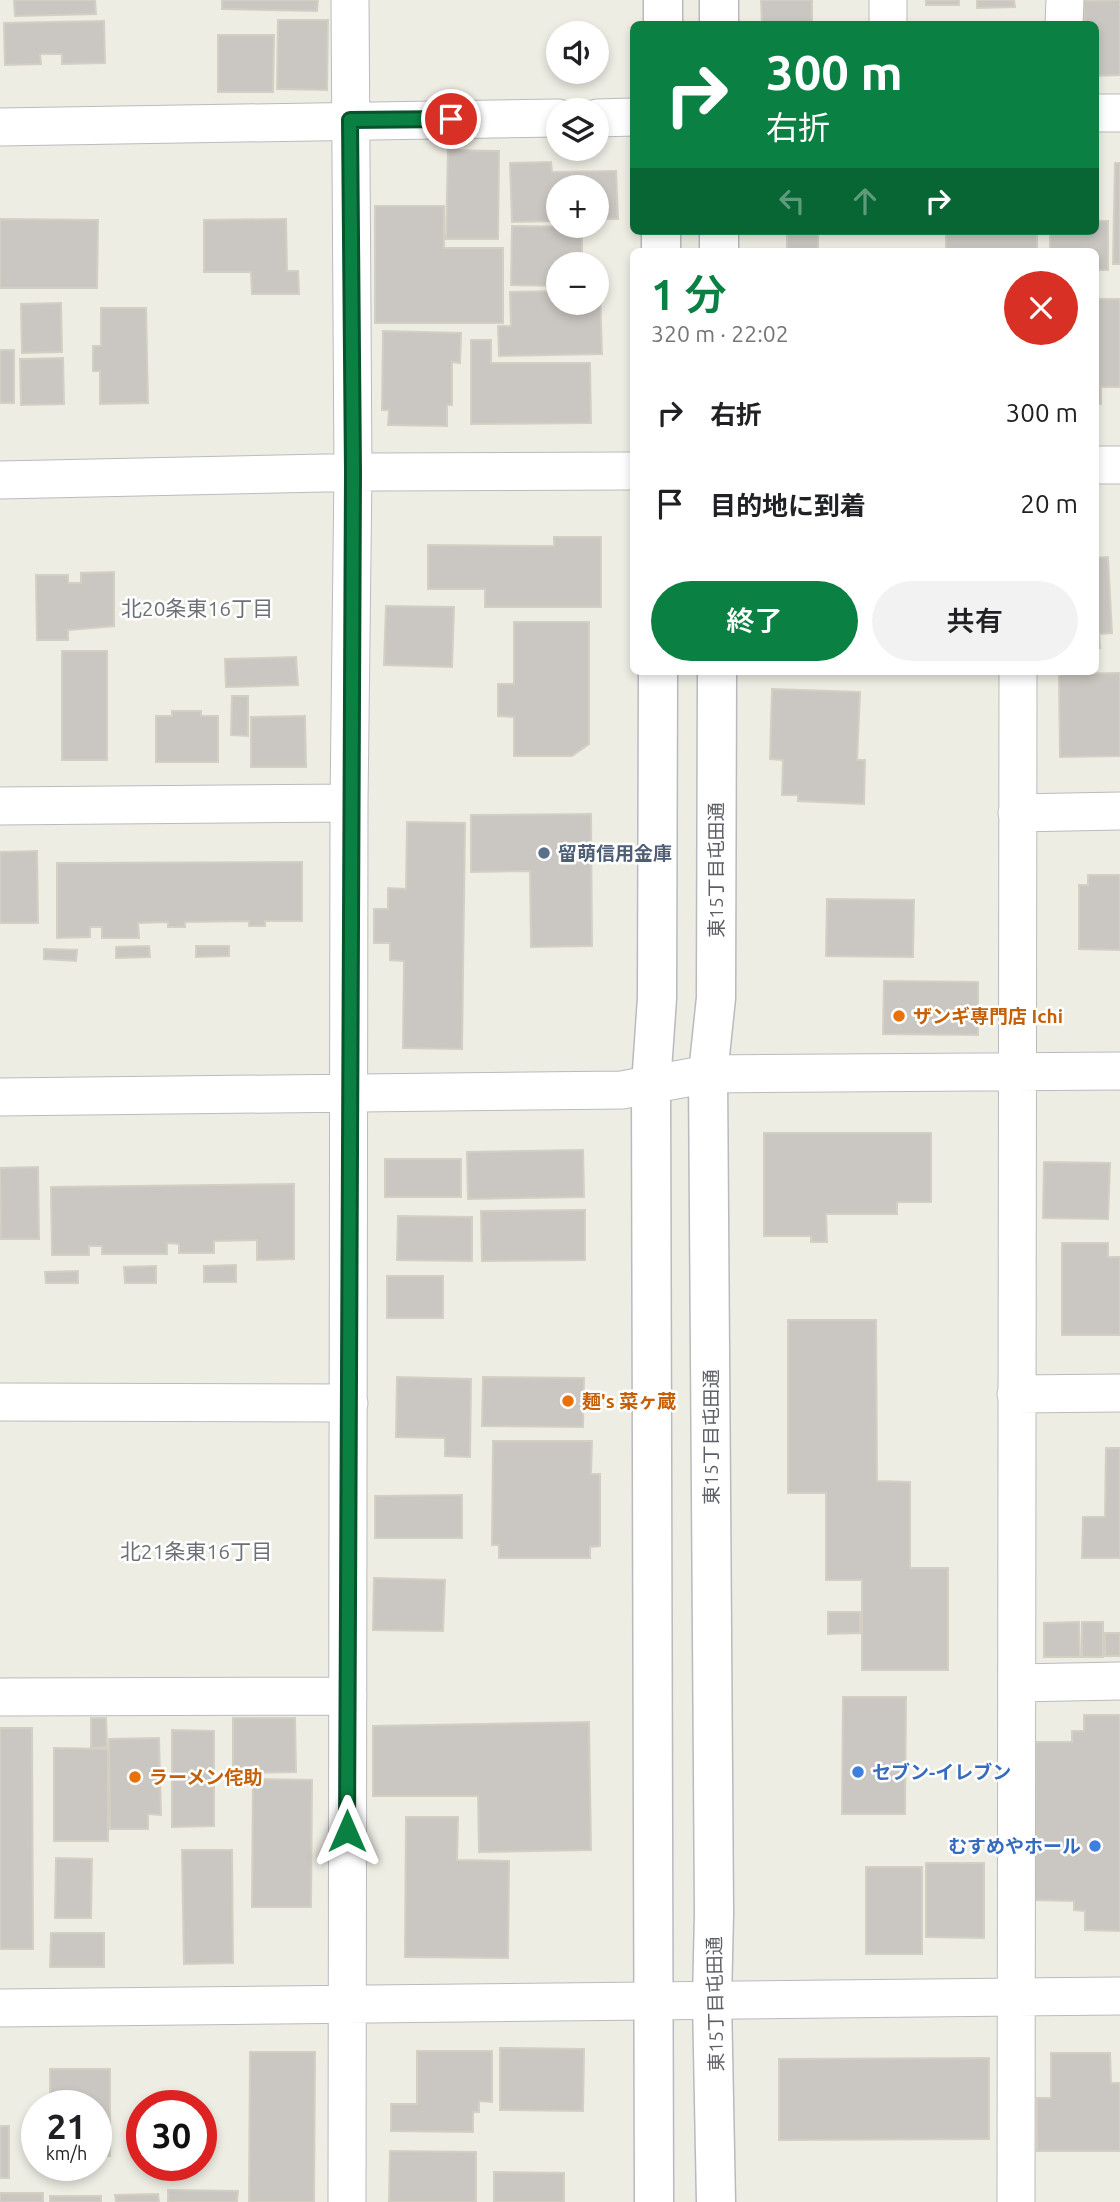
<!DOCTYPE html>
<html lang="ja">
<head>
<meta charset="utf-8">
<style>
  :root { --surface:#fff; --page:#f2f2f2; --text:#202124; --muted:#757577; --accent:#0b8043 }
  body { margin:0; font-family:Ubuntu,"Noto Sans JP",sans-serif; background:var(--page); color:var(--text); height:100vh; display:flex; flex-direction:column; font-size:26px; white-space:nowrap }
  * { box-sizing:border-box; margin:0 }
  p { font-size:23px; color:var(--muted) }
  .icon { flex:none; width:38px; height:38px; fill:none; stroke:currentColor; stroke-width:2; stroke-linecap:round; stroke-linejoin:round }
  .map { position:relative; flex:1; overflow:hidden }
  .drawer { position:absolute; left:630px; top:248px; width:469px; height:427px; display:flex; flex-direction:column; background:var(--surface); border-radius:10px; box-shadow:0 4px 10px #0003 }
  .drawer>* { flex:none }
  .top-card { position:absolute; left:630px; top:21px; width:469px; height:214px; border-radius:10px; box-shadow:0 4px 10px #0003; background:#0b8043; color:#fff; overflow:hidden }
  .fabs { position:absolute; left:546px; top:21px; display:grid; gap:14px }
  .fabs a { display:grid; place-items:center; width:63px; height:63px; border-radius:50%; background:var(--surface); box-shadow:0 4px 10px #0003; font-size:35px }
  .speed { position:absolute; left:21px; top:2090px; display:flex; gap:14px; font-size:35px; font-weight:700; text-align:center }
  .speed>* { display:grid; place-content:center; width:91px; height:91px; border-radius:50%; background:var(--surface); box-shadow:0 4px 10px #0003; line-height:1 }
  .speed small { font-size:18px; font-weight:400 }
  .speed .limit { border:10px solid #d22; background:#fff; color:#111 }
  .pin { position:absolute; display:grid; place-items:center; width:60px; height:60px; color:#fff; margin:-30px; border:4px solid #fff; border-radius:50%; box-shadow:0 2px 7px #0007 }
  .me { position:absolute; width:77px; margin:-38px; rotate:0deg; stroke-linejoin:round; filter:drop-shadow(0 0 5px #0008) }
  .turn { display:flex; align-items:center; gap:24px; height:147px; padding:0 21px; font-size:32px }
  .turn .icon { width:91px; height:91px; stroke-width:2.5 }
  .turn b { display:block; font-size:49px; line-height:60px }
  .lanes { display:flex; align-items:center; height:66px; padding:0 21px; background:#0003; justify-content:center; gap:35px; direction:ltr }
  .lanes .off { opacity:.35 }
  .round { display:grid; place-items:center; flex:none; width:74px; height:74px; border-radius:37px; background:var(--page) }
  .summary { display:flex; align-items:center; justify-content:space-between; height:119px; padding:0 21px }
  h1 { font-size:42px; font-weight:600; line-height:52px; color:var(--accent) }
  .primary-button { display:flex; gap:14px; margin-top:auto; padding:14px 21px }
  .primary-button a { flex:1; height:80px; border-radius:42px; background:var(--accent); color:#fff; font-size:28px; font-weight:600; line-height:80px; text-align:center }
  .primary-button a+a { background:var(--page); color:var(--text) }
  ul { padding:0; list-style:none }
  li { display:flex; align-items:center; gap:21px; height:91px; padding:0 21px }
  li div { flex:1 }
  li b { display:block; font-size:26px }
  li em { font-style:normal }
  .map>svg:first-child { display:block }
  .building { fill:#cac7c2; stroke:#d3cfc3; stroke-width:2 }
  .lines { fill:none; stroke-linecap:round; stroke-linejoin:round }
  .street-casing { stroke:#b9bbc0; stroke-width:39 }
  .secondary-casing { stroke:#b8bac0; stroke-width:41 }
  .street { stroke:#fff; stroke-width:37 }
  .secondary { stroke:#fff; stroke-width:38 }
  .route-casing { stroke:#07532c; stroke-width:18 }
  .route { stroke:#0b8043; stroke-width:12 }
  .service-dot { fill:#5c6f8a; stroke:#fff; stroke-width:2.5 }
  .food-dot { fill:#e8710a; stroke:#fff; stroke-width:2.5 }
  .shop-dot { fill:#3f7fe0; stroke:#fff; stroke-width:2.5 }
  .labels { text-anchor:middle; stroke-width:5; stroke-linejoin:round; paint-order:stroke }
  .service-label { font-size:19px; font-weight:bold; fill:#4e5e75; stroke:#fff; text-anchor:start }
  .street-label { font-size:19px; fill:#5c5f65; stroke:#fff }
  .food-label { font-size:19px; font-weight:bold; fill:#c56008; stroke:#fff; text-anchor:start }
  .shop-label { font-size:19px; font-weight:bold; fill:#366cbe; stroke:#fff; text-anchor:start }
  .neighbourhood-label { font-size:21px; fill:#6d7177; stroke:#fff }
</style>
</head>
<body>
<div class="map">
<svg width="1120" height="2202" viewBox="0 0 1120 2202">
  <rect width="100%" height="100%" fill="#eeede4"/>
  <!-- building -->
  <path class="building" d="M14,0H95L96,14L15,16Z
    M222,0H318L317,11L222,9Z
    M761,0H812V24H762Z
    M926,0H959V5H926Z
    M977,0H1014L1015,7L977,8Z
    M1120,0V75L1096,76V24H1084V1Z
    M278,20H328L327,90L277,89Z
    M104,21L105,63L62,64V54H40L41,64L5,65L4,23Z
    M218,35H274L273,92H218Z
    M448,150L499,151L498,239H446Z
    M551,162L552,172L616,171L618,219H597V187H558V221L512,222L510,163Z
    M1115,163H1120V264H1113Z
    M375,206H444V248H503V323H375Z
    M0,219L98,220L97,288H0Z
    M286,219L287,271H298L299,294H252L251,272H204V220Z
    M1096,221H1108V270H1096V252H1050V231H1096Z
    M512,226L582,227V264H558V286L511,285Z
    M787,231H818V252H787Z
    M946,231H1037V252H946Z
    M597,290H600L602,354L499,356L498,326H511L510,292L558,291V303H597Z
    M1096,299H1120V387H1101V404H1096Z
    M61,303L62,352L22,353L21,304Z
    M101,308H146L148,403L100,404V371H93V346H101Z
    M383,331L461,333L460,363L452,362V405H447V426L388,425L389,410H382Z
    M471,340H491V363H590L591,423L471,424Z
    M0,350H14V403H0Z
    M63,358L64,404L21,405L20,359Z
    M554,537H601V607H485V589H428V545L554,546Z
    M1108,557L1112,633L1099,634L1100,648H1096V558Z
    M114,572V626L68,630V640H37L36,575H68V583H81V573Z
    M386,606L454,607L452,667L384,665Z
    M514,622H589V744L572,756H514V717L498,716V684H514Z
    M62,651H107V760H62Z
    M296,657L298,685L226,687L225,659Z
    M1120,673V756L1060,757L1059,674Z
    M772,689L860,692L857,760H865L864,804L798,801V795H782L783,760L770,759Z
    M232,696H248V736L231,735Z
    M172,711H201V716H218V762H156V716H172Z
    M305,716L306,767H251V717Z
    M591,814L592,946L531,947L530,871L471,872V815Z
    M407,822L465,823L462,1049L403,1048L404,961L390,960V943H374V909H388V888L406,889Z
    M37,851L38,923H0V852Z
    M302,862V921H265V926H249V921L185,922V927H168V922L138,923L139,938H102V927H90V937L57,938V863Z
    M1088,875H1120V950L1079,949V885H1088Z
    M827,899L914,900L913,957L826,956Z
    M149,946L150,957L116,958V947Z
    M196,946H229V956L196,957Z
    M44,949L77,950L76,961L44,959Z
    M884,981L978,982V1035L883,1034Z
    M764,1133H931V1202H897V1214H826L827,1242H811V1236H764Z
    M583,1150L584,1197L468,1199L467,1152Z
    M385,1159H461V1197H385Z
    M1044,1162L1110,1163L1108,1219L1043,1218Z
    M38,1167L39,1239H1L0,1168Z
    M294,1184V1259L257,1260V1240L214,1241V1253H179V1244L167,1243V1254H102V1246H89V1255H52L51,1187Z
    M585,1210V1260L482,1261L481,1211Z
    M398,1216L472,1217V1261L397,1260Z
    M1062,1243H1108V1257H1120V1335H1062Z
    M236,1265V1282H204V1266Z
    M156,1266V1283H125L124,1267Z
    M78,1271V1283H46L45,1272Z
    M387,1276H443V1318H387Z
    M788,1320H876L877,1481L910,1482V1568H948V1670H862V1580H826V1493H788Z
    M397,1377L471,1379L470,1457L445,1456V1438L396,1437Z
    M483,1377L584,1378L583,1427L482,1426Z
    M493,1441H592L591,1474H600V1546L590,1547V1558H499V1545H492Z
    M1106,1448H1120V1558H1082L1083,1517H1105Z
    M462,1495V1538H375V1496Z
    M374,1578L445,1580L443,1631L373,1630Z
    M828,1612H860V1633L828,1634Z
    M1079,1622L1080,1657H1044V1623Z
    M1082,1622H1103V1657H1082Z
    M1105,1633H1120V1656H1105Z
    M843,1697H906L905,1814H842Z
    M1084,1715H1120V1931L1085,1930V1911L1074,1910V1901L1035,1900L1036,1742H1072V1731H1084Z
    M91,1718H106L107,1747L91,1748Z
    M233,1718H295L296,1772L233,1773Z
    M589,1722L591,1850L479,1852L478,1796H373V1726Z
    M0,1728H32L33,1949H0Z
    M172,1730L214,1731V1826L172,1827Z
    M159,1738L161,1815L148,1814V1829H110L109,1739Z
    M54,1748L108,1749V1841H54Z
    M253,1779L312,1780L311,1907H252Z
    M406,1817H458L457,1860L509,1861L508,1958L405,1957Z
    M182,1850H232L233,1963L184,1964Z
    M56,1858L92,1859L91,1918H55Z
    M926,1863H984V1938L926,1937Z
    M866,1867H922V1954H866Z
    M51,1933H104V1967H50Z
    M500,2048L584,2049L583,2111L500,2110Z
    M417,2051H492V2102L479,2101V2112H473V2132L391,2131V2104H417Z
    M250,2052H315L314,2202H249Z
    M1051,2053H1110L1111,2083H1120V2151H1037V2098H1051Z
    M989,2058V2139L779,2140V2059Z
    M50,2069H110V2156H96V2105H50Z
    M0,2126H9V2178H0Z
    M390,2151L476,2152V2202H389Z
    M494,2172L564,2173V2202H494Z
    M168,2190L238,2191L237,2202H168Z
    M0,2193H43V2202H0Z
    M158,2194L159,2202H116L115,2195Z
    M50,2196H101V2202H50Z"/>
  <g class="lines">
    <!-- street casing -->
    <g class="street-casing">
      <path id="street" d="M888,0V24
        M1064,24L1065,0
        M1096,113H1120
        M597,118L634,117
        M0,127L558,118
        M1096,465H1120
        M0,480L372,472L634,471
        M0,806L349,803
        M1017,813L1120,811
        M0,1097L622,1090L708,1074L1120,1071
        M1016,1394L1120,1393
        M0,1402L349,1403
        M1017,1683L1120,1681
        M0,1697L348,1696
        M0,2008L1120,1996
        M347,2202L349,803L353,472L350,0
        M1016,2202L1018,672"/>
    </g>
    <!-- secondary casing -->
    <g class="secondary-casing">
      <path id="secondary" d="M663,0V24
        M719,24V0
        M719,231V252
        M661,252V231
        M654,2202L651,1085L657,998L658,672
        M716,2202L712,2000L714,1914L708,1074L716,998L717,672"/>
    </g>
    <!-- street -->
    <use href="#street" class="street"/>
    <!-- secondary -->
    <use href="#secondary" class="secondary"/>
  </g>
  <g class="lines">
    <!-- route casing -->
    <g class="route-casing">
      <path id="route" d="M347,1831L353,472L350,120L451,119"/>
    </g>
    <!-- route -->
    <use href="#route" class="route"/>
  </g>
  <!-- markers -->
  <circle class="service-dot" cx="544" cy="853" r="7"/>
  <g class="food-dot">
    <circle cx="899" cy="1016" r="7"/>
    <circle cx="568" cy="1401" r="7"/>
    <circle cx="135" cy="1777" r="7"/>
  </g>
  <g class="shop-dot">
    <circle cx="858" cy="1772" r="7"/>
    <circle cx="1095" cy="1846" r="7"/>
  </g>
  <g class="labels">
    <!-- service labels -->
    <g class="service-label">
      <text x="558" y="860">留萌信用金庫</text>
    </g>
    <!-- street labels -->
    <g class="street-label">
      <text transform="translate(716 870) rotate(-90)" y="7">東15丁目屯田通</text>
      <text transform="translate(711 1437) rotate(-90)" y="7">東15丁目屯田通</text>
      <text transform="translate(715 2004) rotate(-91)" y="7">東15丁目屯田通</text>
    </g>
    <!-- food labels -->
    <g class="food-label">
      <text x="913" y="1023">ザンギ専門店 Ichi</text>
      <text x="582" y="1408">麺's 菜ヶ蔵</text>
      <text x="149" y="1784">ラーメン侘助</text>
    </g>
    <!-- shop labels -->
    <g class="shop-label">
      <text x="872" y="1779">セブン-イレブン</text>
      <text x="1081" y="1853" text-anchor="end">むすめやホール</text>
    </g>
    <!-- neighbourhood labels -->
    <g class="neighbourhood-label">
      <text x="197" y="616">北20条東16丁目</text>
      <text x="196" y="1559">北21条東16丁目</text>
    </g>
  </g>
</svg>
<div class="fabs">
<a><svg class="icon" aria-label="sound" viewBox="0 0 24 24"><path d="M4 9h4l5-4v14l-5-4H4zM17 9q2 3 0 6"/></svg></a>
<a><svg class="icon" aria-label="layers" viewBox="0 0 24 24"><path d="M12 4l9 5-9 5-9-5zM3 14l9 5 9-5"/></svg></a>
<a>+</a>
<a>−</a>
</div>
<div class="speed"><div>21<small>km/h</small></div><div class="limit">30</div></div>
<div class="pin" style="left:451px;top:119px;background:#d93025"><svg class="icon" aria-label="arrive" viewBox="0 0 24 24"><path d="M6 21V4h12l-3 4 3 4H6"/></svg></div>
<svg class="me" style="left:347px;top:1831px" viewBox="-20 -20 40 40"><path d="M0-17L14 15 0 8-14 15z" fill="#0b8043" stroke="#fff" stroke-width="4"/></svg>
<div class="top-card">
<div class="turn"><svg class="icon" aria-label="right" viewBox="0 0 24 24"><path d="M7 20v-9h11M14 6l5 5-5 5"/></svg><div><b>300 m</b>右折</div></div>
<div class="lanes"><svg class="icon off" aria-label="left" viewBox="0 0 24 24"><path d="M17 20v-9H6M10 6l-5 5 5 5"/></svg><svg class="icon off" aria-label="ahead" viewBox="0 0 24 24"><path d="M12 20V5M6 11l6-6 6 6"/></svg><svg class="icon" aria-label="right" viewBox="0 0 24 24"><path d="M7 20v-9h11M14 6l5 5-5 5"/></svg></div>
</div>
<section class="drawer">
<div class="summary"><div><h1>1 分</h1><p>320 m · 22:02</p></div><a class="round" style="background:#d93025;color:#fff"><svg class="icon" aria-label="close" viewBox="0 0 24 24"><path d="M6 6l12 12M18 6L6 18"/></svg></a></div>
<ul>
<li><svg class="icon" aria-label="right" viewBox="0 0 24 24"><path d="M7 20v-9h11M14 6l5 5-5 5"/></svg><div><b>右折</b></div><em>300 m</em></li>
<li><svg class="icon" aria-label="arrive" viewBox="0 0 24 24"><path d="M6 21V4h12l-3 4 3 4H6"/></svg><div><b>目的地に到着</b></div><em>20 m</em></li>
</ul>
<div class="primary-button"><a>終了</a><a>共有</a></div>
</section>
</div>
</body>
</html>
